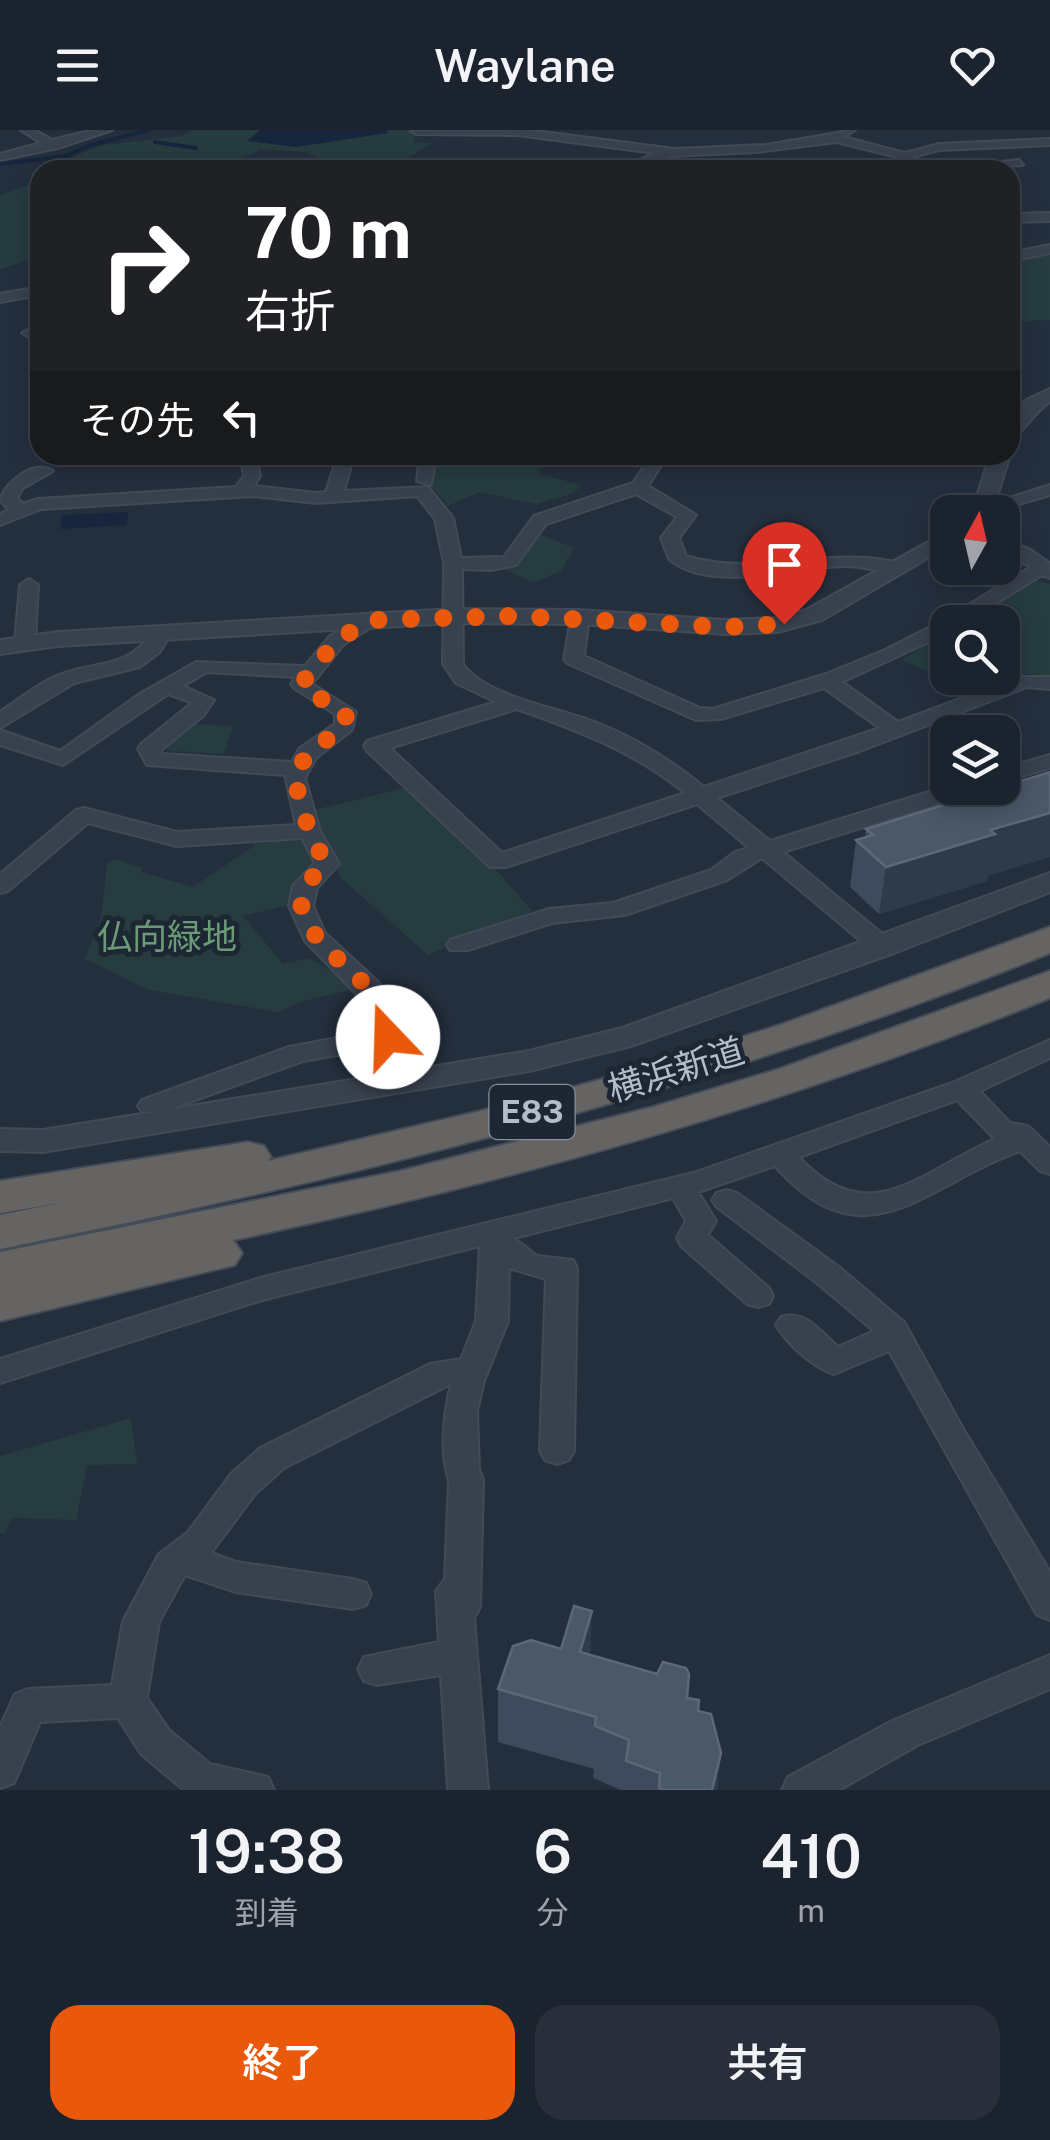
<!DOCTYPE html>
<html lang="ja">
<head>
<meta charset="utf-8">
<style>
  :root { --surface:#1b232e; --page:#282f3a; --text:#f1f3f6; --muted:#a0a4aa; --line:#39404a; --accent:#ea580c }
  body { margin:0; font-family:"Public Sans","Noto Sans JP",sans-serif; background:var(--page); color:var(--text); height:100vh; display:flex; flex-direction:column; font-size:38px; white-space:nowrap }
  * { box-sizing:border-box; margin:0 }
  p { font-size:32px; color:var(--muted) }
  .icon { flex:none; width:55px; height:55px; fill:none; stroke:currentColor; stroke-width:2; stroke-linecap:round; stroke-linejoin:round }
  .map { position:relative; height:1660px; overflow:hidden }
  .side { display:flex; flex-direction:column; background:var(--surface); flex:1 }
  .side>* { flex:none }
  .hud { position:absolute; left:30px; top:30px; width:990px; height:305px; border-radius:30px; box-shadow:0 5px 25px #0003,0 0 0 2px var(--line); background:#202124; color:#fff; overflow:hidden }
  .needle { width:65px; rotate:8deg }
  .tools { position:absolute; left:930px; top:365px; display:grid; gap:20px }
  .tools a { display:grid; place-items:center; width:90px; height:90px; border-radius:20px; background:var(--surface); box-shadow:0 5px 25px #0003,0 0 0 2px var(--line); font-size:50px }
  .pin { position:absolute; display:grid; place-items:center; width:85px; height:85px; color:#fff; margin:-102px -42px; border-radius:50% 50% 50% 0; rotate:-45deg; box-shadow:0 0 10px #0007 }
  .pin .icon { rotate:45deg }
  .me { position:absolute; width:110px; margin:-55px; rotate:339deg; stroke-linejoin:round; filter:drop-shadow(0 0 8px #0008) }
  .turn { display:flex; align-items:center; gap:35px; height:210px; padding:0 50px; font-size:45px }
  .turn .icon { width:130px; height:130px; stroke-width:2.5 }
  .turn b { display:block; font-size:70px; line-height:85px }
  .then { display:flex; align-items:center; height:95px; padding:0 50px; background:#0003; gap:20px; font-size:38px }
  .eta { display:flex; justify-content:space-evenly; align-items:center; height:170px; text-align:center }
  .eta b { font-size:60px; font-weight:600; line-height:70px }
  .action { display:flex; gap:20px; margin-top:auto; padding:20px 50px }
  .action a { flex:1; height:115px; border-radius:30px; background:var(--accent); color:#fff; font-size:40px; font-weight:600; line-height:115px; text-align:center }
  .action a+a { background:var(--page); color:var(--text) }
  header { display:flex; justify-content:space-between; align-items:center; height:130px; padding:0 50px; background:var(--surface); font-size:45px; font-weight:600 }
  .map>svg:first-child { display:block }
  .green { fill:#263c3f }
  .water { fill:#17263c }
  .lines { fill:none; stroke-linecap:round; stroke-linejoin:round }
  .stream { stroke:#17263c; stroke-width:4 }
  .minor-casing { stroke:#414a57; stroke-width:4 }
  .tertiary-casing { stroke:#414a57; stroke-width:4 }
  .trunk-casing { stroke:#434c59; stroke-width:4 }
  .minor { fill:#38414e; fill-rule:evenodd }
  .tertiary { fill:#38414e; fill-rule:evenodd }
  .trunk { fill:#656462; fill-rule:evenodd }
  .wall { fill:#3f4b5c }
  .shaded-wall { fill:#2f3b4b }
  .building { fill:#4b5868; stroke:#5c6777; stroke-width:2.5 }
  .route { stroke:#ea580c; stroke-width:18; stroke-dasharray:0 32.4 }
  .labels { text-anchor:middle; stroke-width:10; stroke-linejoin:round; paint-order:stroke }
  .shield { fill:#1d2633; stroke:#878f9c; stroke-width:2.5 }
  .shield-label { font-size:32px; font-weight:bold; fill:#b4bcc9 }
  .park-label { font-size:35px; fill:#6b9a76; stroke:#1d2633 }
  .street-label { font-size:35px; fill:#b4bcc9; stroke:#1d2633 }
</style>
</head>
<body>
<header><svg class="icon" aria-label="menu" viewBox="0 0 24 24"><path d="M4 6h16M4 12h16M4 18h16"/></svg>Waylane<svg class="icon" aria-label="heart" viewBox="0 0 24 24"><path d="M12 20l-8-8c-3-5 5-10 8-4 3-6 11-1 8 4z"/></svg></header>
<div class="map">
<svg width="1050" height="1660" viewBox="0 0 1050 1660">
  <rect width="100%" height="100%" fill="#242f3e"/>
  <!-- green -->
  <path class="green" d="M195,0H412L415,2L414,12L432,13L390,39L324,32L306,22L257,19L258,22C218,39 101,53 65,30L103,15L181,6Z
    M40,51V85L33,89L40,92V127L0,139V65Z
    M1050,120V190L1024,191L1010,186V131Z
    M438,325H606L566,328L539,339V344L581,355L574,363L536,374L479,362L448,376L430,354Z
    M537,403L574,418L561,441L533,453L501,438Z
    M1031,449L1050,454V546L1025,544L976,562L902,530L947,501L948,548H1002V492H962Z
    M194,594L233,596L224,624L168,621L165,617Z
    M408,657L487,729L532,781L428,825L341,748L309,681Z
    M302,703L317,733L293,774L243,786L283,834L310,828L360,858L307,870L278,882L149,860L85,829L101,787L107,734L114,729L144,738L141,742L193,757L254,716L253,709Z
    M131,1288L137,1334L87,1335L76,1390L11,1388L5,1404L0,1403V1326Z"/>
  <!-- water -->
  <path class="water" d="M260,0H387L388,3L296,17L247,11Z
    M128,382L127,395L60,399L62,385Z"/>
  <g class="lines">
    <!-- stream -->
    <path class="stream" d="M155,12L196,18
      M0,34L67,26L88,16L148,0"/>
    <!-- minor casing -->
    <g class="minor-casing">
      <path id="minor" d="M21,0H34L52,10L94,0H112L58,18L0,30V24L41,13Z
        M527,0L675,19L766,15L855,0L843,7L905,23L939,14L1050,9V15L939,20L913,27L923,36L917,39L901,28L837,12L756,22L672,26L633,40H618L655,23L517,5L416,4L411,1Z
        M1019,30L1023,35L954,40L960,37Z
        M1050,83V91L1010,92V84Z
        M1050,115V123L1010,131V123Z
        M40,157V165L0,172V164Z
        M40,194V213L22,203Z
        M56,325H72L63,332Z
        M240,325H256L260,346L254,356L316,363L326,362L338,325H354L344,361L428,357L453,388L461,428L504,427L534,386L633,353L648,331L642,325H662L665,329L648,356L696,385L679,408L686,426C757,448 828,415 900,433L903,437C891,447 861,435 844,436C795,437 710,464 669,429L661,408L677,387L636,364L546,394L516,435L491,440L462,439L463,534C485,567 560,578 597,593C636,608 672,631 704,657L880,598L824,558L721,589L696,590L567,533L564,529L572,483L579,481L589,487L584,526L700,578L713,579L826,544L885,520L944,490L1031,437L1002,421V410L1029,419L1049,433L1050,448L1042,445L965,492H948V503L842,552L898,592L1018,547H1050V559L1027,557L860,621L717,668L770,711L948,656L976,658L973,663L783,722L892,812L895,817L892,822H874L762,728L727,750L625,785L552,793L468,820H450L447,815L450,810L549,779L613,773L711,740L735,722L749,718L697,674L506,737H490L367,621L364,616L367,611L496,572L456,553L443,534L444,433L435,389L417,366L316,373L254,366L41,379L0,395V384L9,380L0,370C6,351 35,329 53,341L23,358L17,368L23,374L38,369L236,357L244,346ZM517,579C577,600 635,622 685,663L502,723L390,618Z
        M420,325H436L431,355L417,351Z
        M1050,355V365L991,382L975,379Z
        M29,449L38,455L35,512L25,518L15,512L20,455Z
        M371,483L378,485V493L344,514L312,554L356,582L352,600L316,628L305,648L320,701L339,734L317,758L313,776L325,803L378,852L393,873L402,907L431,949L427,955H407L382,917L303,931L162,982H142L138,976L142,970L289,917L375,901L371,879L305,811L289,776L293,756L315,733L302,708L177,716L88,693L8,761L0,763V744L76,680L84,678L177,702L296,695L285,645L147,635L138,619L141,614L192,573L168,564L63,635L0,615V600L60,621L138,565L196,532L305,536L330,506ZM207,542L296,547L291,554L294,558L335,584V594L299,619L292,632L162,624L161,620L203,586L214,570L183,556Z
        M160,499L170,505L160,522L140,537L74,553L0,598V582C18,570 35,556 54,547C94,529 127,542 153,501Z
        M1050,625V638L1002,652V639Z
        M1050,910V928L980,961L1010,993L1028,996L1050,1017V1044L1040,1041L1020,1021C924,1055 866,1138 775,1036L698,1062L716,1091L708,1105L769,1158L773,1166L769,1174L758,1177L747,1174L681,1116L677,1108L686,1091L673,1068L514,1108L537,1126L573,1130L577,1138L574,1321L569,1330L557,1334L545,1330L540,1321L546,1149L509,1138L508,1191L484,1251L477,1281L479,1339L483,1350L480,1477L474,1488L488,1660H448L441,1545L377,1555L364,1551L358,1539L364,1527L439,1512L436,1461L445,1449L449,1350C439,1321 444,1284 451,1254L284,1338L255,1364L211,1423L236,1432L353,1449L366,1453L371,1464L366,1475L353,1479L236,1462L185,1445L159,1492L147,1568L169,1600L210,1634L268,1647L274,1660H184L141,1624L118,1588L40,1592L14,1653L0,1658V1597L15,1564L28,1559L112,1555L123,1491L159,1424L188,1402L231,1344L260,1318L430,1234L461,1229L476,1191L480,1116L262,1170L0,1253V1229L260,1148L697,1042L952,953ZM957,970L995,1009C921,1041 869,1103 799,1027Z
        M727,1060L737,1063L839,1137L904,1192L962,1297L1050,1442V1490L1037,1485L889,1221L834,1244C814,1238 787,1214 776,1195L781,1187C805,1179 821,1202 838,1217L874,1201L817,1153L717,1077L712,1070L717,1063Z
        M1050,1525V1559L918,1615L839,1660H782L788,1647L892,1591Z"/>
    </g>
    <!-- tertiary casing -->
    <g class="tertiary-casing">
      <path id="tertiary" d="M1050,259V272C1034,281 1026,302 1010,307V289L1026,270Z
        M990,325H1010L992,382H972Z
        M948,401V416L822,490L778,502L726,504L579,494L452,493L58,516L0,524V510L58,502L452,479L579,480L726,490L777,488L806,480Z
        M1050,743V762L894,823L631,916L529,941L43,1022L0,1021V999L43,1000L529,921L622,898Z"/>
    </g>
    <!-- trunk casing -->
    <g class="trunk-casing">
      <path id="trunk" d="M1050,797V823C710,960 359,1047 0,1119V1085L65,1072L0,1083V1051L248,1012L264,1016L271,1027L268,1031L531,969L649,936L780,895Z
        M1050,841V868C786,975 512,1052 233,1110L242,1123L235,1135L0,1191V1122L400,1041L653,977L779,939Z"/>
    </g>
    <!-- minor -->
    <use href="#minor" class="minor"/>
    <!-- tertiary -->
    <use href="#tertiary" class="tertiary"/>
    <!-- trunk -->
    <use href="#trunk" class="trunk"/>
  </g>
  <!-- wall -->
  <path class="wall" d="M866,699L988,746L987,751L879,784L850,757L856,710L865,707Z
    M590,1525L687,1568L698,1581L721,1623L717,1660H621L593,1648L594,1639L498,1612V1559Z"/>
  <!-- shaded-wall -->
  <path class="shaded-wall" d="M1050,683V727L988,746L987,751L879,784L886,737L990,700Z
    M592,1481L590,1534L580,1522Z
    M721,1623L717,1660H712Z"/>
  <!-- building -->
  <path class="building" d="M1050,642V683L990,700L995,704L886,737L856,710L873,705L866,699Z
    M574,1476L592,1481L580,1522L657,1544L663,1532L686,1538L689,1544L687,1568L699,1570L698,1581L711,1584L721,1623L712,1660H664L659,1658L660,1643L626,1631L629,1610L595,1596L596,1587L498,1559L513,1516L531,1510L561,1519Z"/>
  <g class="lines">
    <!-- route -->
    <path class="route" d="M388,907C387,897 386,885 382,876C364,842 283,800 305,757C309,749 320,741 326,734L309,701L294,648L307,624L345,596L346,582C332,570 312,570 301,554L337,510L371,490L512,486L726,497L784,494"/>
  </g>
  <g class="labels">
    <!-- shield labels -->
    <rect class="shield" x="489.5" y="955" width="85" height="54" rx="8"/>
    <g class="shield-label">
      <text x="532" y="993">E83</text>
    </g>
    <!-- park labels -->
    <g class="park-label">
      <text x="167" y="819">仏向緑地</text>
    </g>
    <!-- street labels -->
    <g class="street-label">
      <text transform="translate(676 940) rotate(-17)" y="12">横浜新道</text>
    </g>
  </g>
</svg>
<div class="tools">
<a><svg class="needle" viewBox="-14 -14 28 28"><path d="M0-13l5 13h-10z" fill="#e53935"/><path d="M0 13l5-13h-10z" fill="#a0a4aa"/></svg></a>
<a><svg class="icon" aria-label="search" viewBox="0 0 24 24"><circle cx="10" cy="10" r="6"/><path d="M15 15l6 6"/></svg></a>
<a><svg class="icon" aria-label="layers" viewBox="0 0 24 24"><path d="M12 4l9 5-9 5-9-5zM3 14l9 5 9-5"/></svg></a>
</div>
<div class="pin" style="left:784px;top:494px;background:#d93025"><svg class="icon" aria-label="arrive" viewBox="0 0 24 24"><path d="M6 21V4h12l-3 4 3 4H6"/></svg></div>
<svg class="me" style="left:388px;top:907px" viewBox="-20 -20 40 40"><circle r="19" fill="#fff"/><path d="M0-13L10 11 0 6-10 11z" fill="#ea580c"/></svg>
<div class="hud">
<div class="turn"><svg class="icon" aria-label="right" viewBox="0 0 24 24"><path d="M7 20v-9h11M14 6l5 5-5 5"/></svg><div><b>70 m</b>右折</div></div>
<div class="then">その先<svg class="icon" aria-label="left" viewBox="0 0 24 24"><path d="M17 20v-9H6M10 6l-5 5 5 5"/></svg></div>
</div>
</div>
<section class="side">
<div class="eta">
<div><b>19:38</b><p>到着</p></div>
<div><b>6</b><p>分</p></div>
<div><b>410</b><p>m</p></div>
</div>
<div class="action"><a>終了</a><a>共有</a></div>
</section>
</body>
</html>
